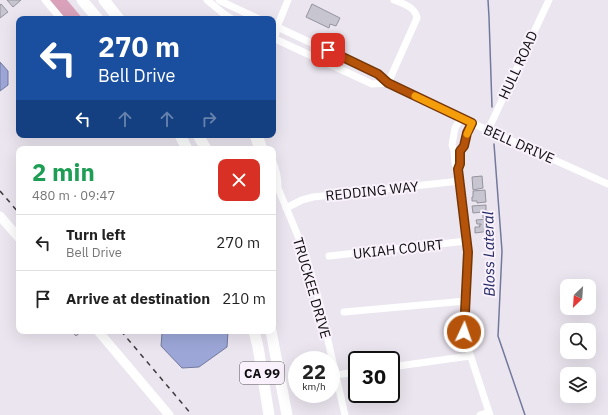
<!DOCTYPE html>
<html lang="en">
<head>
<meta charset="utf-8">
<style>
  :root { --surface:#fff; --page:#f2f2f2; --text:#222; --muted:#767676; --line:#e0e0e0 }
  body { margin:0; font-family:"IBM Plex Sans",sans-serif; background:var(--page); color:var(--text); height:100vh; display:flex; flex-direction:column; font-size:15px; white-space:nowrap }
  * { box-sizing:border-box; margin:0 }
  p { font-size:13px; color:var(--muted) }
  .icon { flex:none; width:22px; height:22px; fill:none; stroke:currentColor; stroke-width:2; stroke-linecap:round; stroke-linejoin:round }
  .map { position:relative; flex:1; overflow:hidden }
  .sheet { position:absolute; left:16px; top:146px; width:260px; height:188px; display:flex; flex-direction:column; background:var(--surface); border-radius:8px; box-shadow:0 4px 16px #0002 }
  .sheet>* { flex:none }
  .guide { position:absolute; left:16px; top:16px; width:260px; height:122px; border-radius:8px; box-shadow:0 4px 16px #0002; background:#1a4fa0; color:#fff; overflow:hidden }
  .needle { width:26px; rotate:205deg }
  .controls { position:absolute; left:560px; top:279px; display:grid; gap:8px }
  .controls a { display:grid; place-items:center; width:36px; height:36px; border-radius:8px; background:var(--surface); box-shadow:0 4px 16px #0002; font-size:20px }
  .speed { position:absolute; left:288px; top:351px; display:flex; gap:8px; font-size:20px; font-weight:700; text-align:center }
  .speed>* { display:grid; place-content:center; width:52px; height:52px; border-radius:50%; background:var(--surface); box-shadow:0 4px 16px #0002; line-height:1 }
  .speed small { font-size:10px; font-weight:400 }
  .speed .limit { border:2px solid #111; border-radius:6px; background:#fff; color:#111 }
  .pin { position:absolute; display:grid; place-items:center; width:34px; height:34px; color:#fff; margin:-17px; border-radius:8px; box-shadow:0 2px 6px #0006 }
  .me { position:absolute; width:44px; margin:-22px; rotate:3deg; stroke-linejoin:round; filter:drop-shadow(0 0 3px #0008) }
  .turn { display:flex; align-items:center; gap:14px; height:84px; padding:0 16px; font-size:18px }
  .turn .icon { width:52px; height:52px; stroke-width:2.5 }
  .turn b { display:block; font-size:28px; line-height:34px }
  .lanes { display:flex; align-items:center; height:38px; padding:0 16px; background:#0003; justify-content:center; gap:20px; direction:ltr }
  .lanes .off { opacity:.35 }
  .round { display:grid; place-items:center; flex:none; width:42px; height:42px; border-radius:8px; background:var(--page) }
  .head { display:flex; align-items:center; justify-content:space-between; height:68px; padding:0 16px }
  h1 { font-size:24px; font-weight:700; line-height:30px; color:#1e9e55 }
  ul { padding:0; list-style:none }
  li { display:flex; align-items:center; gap:12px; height:56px; padding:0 16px; border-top:1px solid var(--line) }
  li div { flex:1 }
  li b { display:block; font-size:15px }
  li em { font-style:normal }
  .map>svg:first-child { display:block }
  .green { fill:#d9a2ba }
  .water { fill:#9ca7d8; stroke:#72799c }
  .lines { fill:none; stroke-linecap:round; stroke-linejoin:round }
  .stream { stroke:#72799c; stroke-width:1.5 }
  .building { fill:#c7c5d0; stroke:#95939e }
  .minor { stroke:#fff; stroke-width:7 }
  .major { stroke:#fff; stroke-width:9 }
  .highway { stroke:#fff; stroke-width:11 }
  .rail { stroke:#3d3a3f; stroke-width:1.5; stroke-dasharray:5 5; stroke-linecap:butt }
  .route-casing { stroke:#753606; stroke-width:10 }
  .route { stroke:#b45309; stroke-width:7 }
  .slow { stroke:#f59e0b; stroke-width:7 }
  .labels { text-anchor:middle; stroke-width:4; stroke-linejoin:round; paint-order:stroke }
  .shield { fill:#f9f2fc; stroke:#565258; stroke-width:1 }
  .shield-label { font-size:13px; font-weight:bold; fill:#100e11 }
  .street-label { font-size:14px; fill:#100e11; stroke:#f9f2fc }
  .water-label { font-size:15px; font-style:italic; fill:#232863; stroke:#f9f2fc }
</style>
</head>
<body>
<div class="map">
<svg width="608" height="415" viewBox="0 0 608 415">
  <rect width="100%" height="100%" fill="#ebe5ef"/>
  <!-- green -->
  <path class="green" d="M50,0H67L83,19H66Z"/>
  <!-- water -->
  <path class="water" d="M0,62L8,71V85L0,91Z
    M163,331H228L227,347L199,367L182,368L161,346L162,333Z"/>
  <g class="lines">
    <!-- stream -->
    <path class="stream" d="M488,0L489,17L492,107
      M494,144L502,251L498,336L525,415"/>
  </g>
  <!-- building -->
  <path class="building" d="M7,0H21L13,7Z
    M1,4L8,12L0,18V5Z
    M312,4L340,18L336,26L330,24L329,28L306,17Z
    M482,176L483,188L473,190L472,177Z
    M485,190L486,202L477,203V201H472V197H473V191Z
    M486,205V211H488L489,217L483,218V212L473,213L472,206Z
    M489,219L490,231L475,233V227H480L479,225H481V224H477L476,220Z
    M71,331H82L76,336Z"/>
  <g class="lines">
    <!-- minor -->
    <path class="minor" d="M45,0L61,19
      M207,0L224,14L232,19
      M219,0L233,7L259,19
      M273,25L378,74L388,83L472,123L608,184
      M273,38L372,84L388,83
      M273,42L275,39L277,27L288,0
      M388,83L417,18C415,7 404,4 394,0
      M461,118L455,128L452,145L454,151L455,164L458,169L469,252L464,332L466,342L490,415
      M488,130L549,0
      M253,135L258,149
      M259,135L264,149
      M273,162C276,169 278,180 278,188
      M458,169L460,164V151L464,146L467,133L472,123
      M273,183L278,188L305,253L319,301L345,415
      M286,208L302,200L313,197L460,181
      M329,256L467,241
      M344,312L466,301
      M391,367L470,356
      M336,375L357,372
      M480,415L489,412"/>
    <!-- major -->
    <path class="major" d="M0,216L19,238
      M98,331L169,415"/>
    <!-- highway -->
    <path class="highway" d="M82,0L98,19
      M104,0L119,19
      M180,135L187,149
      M198,135L206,149
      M254,331L258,347L269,415
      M271,331L287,415"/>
    <!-- rail -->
    <path class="rail" d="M0,191L19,213
      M121,331L192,415"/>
  </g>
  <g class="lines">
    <!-- route casing -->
    <g class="route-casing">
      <path id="route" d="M328,50L378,74L388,83L472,123L467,133L464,146L460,151V164L458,169L468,252L464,332"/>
    </g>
    <!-- route -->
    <use href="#route" class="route"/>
    <!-- slow -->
    <path class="slow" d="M415,96L472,123L467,134"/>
  </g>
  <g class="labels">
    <!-- shield labels -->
    <rect class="shield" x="240" y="362" width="44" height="22" rx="3"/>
    <g class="shield-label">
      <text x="262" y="378">CA 99</text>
    </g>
    <!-- street labels -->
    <g class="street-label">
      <text transform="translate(518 65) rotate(-65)" y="5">HULL ROAD</text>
      <text transform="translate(519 144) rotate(24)" y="5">BELL DRIVE</text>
      <text transform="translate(372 191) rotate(-6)" y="5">REDDING WAY</text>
      <text transform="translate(398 249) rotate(-6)" y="5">UKIAH COURT</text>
      <text transform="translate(312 288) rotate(74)" y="5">TRUCKEE DRIVE</text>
    </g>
    <!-- water labels -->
    <g class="water-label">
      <text transform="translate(489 254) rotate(-91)" y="5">Bloss Lateral</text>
    </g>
  </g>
</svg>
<div class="controls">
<a><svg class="needle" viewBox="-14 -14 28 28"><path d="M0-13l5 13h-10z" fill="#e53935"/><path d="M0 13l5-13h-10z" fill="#767676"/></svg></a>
<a><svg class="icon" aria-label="search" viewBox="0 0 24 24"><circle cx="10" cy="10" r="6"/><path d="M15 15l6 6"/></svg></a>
<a><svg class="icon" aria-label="layers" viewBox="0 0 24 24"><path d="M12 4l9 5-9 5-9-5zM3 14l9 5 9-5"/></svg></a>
</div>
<div class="speed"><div>22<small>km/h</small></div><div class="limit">30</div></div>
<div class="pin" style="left:328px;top:50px;background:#d93025"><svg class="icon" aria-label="arrive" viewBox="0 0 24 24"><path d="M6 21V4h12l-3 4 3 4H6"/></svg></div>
<svg class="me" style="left:464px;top:332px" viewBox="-20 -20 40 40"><circle r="17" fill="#b45309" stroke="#fff" stroke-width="3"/><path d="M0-11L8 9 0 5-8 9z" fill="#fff"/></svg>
<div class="guide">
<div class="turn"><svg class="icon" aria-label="left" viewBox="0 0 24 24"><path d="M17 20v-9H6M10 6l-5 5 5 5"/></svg><div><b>270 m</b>Bell Drive</div></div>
<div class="lanes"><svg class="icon" aria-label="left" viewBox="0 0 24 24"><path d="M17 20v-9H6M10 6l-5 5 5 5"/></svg><svg class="icon off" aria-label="ahead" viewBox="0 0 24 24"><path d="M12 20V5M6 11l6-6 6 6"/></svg><svg class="icon off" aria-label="ahead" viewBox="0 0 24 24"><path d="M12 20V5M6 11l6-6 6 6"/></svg><svg class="icon off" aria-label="right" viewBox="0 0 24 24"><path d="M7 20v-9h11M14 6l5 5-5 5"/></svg></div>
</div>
<section class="sheet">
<div class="head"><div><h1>2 min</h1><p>480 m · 09:47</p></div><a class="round" style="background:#d93025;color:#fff"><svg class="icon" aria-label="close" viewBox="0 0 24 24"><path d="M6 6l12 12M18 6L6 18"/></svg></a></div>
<ul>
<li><svg class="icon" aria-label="left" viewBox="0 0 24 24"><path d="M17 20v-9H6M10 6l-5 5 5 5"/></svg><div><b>Turn left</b><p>Bell Drive</p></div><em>270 m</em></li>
<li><svg class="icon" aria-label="arrive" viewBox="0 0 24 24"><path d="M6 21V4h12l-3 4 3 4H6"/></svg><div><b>Arrive at destination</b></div><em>210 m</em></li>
</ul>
</section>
</div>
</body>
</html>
